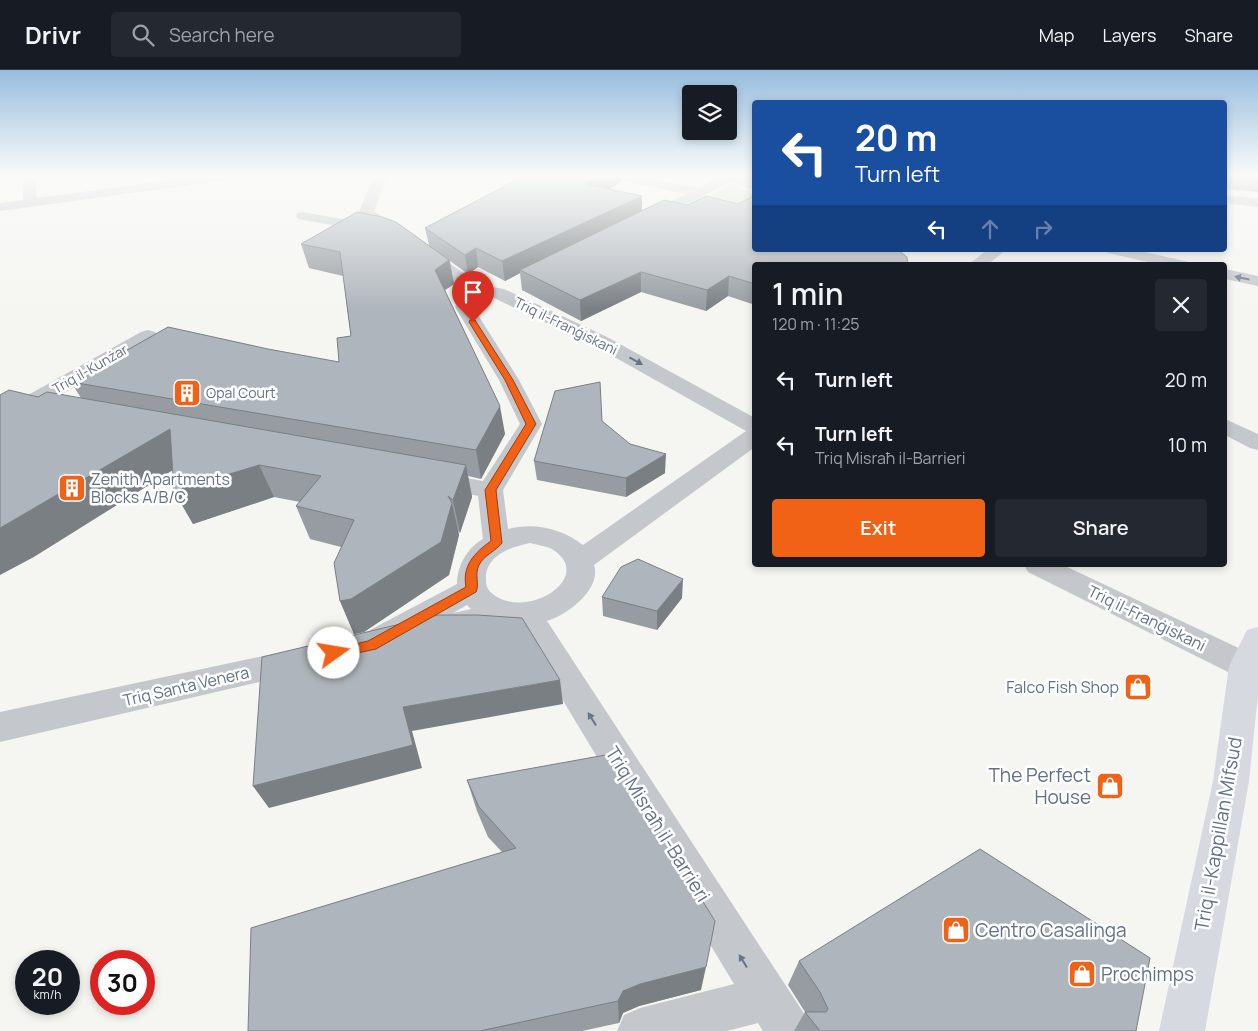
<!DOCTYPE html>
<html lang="en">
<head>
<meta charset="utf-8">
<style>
  :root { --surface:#171b24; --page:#242831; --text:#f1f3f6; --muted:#9ea1a6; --line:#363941; --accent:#f16116 }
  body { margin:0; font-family:Manrope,sans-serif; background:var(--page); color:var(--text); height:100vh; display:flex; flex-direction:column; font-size:19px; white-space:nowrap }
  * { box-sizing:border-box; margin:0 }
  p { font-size:16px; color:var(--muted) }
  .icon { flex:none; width:28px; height:28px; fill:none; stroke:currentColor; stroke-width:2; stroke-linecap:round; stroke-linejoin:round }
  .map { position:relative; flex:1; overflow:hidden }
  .panel { position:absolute; left:752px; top:192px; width:475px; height:305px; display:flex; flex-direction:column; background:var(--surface); border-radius:5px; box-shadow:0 2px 8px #0003 }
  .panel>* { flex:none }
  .top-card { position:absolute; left:752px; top:30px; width:475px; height:152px; border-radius:5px; box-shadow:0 2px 8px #0003; background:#1a4fa0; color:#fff; overflow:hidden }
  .tools { position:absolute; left:682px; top:15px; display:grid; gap:10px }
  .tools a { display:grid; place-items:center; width:55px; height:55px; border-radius:5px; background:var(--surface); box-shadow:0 2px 8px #0003; font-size:25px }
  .speed { position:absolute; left:15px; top:880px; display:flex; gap:10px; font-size:25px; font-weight:700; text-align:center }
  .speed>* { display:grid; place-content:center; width:65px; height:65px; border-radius:50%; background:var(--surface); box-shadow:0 2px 8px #0003; line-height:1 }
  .speed small { font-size:12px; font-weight:400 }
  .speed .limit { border:8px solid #d22; background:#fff; color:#111 }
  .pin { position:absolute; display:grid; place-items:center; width:42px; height:42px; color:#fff; margin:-51px -21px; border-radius:50% 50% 50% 0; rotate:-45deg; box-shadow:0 0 5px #0007 }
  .pin .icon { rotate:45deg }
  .me { position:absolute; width:55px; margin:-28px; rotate:77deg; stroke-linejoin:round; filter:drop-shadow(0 0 4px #0008) }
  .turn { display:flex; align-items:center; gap:18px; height:105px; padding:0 20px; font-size:22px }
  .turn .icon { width:65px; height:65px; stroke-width:2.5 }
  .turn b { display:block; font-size:35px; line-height:42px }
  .lanes { display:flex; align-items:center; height:48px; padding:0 20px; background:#0003; justify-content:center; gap:25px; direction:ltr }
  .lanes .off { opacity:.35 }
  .round { display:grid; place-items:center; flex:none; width:52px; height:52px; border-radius:5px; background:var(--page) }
  .headline { display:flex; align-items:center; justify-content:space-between; height:85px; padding:0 20px }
  h1 { font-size:30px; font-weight:600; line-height:38px }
  .action { display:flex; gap:10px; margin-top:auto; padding:10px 20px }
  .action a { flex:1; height:58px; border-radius:5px; background:var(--accent); color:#fff; font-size:20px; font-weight:600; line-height:58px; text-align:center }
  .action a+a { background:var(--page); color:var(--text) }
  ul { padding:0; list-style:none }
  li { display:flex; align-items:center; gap:15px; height:65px; padding:0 20px }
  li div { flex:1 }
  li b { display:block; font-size:19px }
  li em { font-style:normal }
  header { display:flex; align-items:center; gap:30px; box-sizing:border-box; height:70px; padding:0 25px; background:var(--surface); border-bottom:1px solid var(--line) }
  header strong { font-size:24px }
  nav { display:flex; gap:28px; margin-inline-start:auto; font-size:18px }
  .search { width:350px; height:45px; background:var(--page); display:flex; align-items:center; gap:12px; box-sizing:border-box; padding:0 18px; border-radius:5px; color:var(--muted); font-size:19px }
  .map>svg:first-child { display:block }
  .green { fill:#d5ddd2 }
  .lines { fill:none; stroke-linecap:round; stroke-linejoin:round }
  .lane { fill:#c4c7cb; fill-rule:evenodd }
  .street { fill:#c4c7cb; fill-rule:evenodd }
  .secondary { fill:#d6d9df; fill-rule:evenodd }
  .wall { fill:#969ca2 }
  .shaded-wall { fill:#7a7f84 }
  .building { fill:#afb5bc; stroke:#7a7f84 }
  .oneway { fill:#677588 }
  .route { fill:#f16116; stroke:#9d3f0e }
  .labels { text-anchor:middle; stroke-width:5; stroke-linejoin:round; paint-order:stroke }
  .far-street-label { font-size:14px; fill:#627185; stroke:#fff }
  .far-poi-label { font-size:14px; fill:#627185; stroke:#fff; text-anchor:start }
  .poi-label { font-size:16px; fill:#627185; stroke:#fff; text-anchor:start }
  .street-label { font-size:16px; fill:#627185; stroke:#fff }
  .near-poi-label { font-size:19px; fill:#627185; stroke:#fff; text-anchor:start }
  .near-street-label { font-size:19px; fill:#627185; stroke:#fff }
</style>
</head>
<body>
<header>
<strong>Drivr</strong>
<div class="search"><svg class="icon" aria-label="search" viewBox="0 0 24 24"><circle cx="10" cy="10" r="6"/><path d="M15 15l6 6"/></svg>Search here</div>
<nav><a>Map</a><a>Layers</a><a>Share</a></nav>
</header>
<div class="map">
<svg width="1258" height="961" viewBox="0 0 1258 961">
  <rect width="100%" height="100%" fill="#f5f6f1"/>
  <!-- green -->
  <path class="green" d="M733,114L755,126V133L714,132L707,127Z"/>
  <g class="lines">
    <!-- lane -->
    <path class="lane" d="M302,142L359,152L369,148L375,152L360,160L298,149L296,146L298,143Z"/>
    <!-- street -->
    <path class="street" d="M23,106H35L37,128L200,106H233L227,110L0,141V133L23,130Z
      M378,106H392L384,114L374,141L481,215L504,219L607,267L755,348V377L594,495C602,519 567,545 547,551L805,945L812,961H763L758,953L727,961H617L624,945L640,938L734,914L518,556L504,552L452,567L441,563L437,555L439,551L392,578L381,581L370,578L366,569L370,560L457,514C457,496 467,478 483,469L478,426L424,415L421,410L424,405L433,402L483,411L520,354L499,310L455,237L466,221L359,142L371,112ZM481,226L494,228L593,275L746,361L583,475C562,459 535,452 508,459L503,420L542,354L519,310L473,237ZM530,473C537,475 546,476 552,479C594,505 535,546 499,528C492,524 486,520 486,511C484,486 510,477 530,473ZM467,535L471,539L453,543Z
      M613,106H636L698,118L723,106H743L755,112V121L733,111L645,154L640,153L638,150L640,147L686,124L619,110L614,109Z
      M1225,125L1258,129V137L1225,133Z
      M987,180H1006L987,195H968Z
      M1106,180H1136L1189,192L1191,195H1161L1108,183Z
      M1225,199L1258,206V216L1225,209Z
      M148,260L155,262L158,266L155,270L45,334L57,336L60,341L57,346L49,348L30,344L23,334L28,325L141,262Z
      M1225,349L1258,364V380L1250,378L1225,365Z
      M1024,495H1063L1249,583L1258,584V610L1245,609L1234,605L1028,502Z
      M296,579L307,583L312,592L307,601L0,672V642Z"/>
    <!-- secondary -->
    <path class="secondary" d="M1258,557V625L1249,711L1205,961H1159L1213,711L1229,596L1247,560Z"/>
  </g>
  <!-- wall -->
  <path class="wall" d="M1225,106H1258V122L1225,119Z
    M621,112L609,119L642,141L755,195V235L728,226L706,241L641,222L581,251L522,220L520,203L505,211L478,197L468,204L450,191L454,214L445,220L505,364L481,409L468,406L472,427L460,463L458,461L459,465L449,505L364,562L354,564L340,531L341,477L310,469L296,436L300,432L274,427L193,454L174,421L173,400L32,488L38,327L81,328L71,312L339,292L351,266L343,206L309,198L301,174L429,175L425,158Z
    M534,391L665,403L626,427L537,410Z
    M602,527L682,528L657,560L603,546Z
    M467,710L701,920L639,936L623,943L619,953L582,961H248L502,782L488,767L477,741Z
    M799,891L1136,961H794L805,942L788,915Z"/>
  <!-- shaded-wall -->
  <path class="shaded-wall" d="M602,106H621V112L586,131L585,114Z
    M642,126V143L520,200V203L505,211L502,191Z
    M476,178L478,197L468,204L465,185Z
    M449,190L454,214L439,224L435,200Z
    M641,202V222L581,251L580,230Z
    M729,206L728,226L706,241L707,220Z
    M500,336L505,364L481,409L476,380Z
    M170,359L187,391L32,488L0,505V458Z
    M666,384L665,403L626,427V408Z
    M259,395L274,427L193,454L174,421Z
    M466,395L472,427L460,463L453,430Z
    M452,433L459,465L449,505L364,562L354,564L340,531Z
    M683,509L682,528L657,560V541Z
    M560,610L563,634L412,661L422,698L269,738L253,716L403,637Z
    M706,897L701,920L639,936L623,943L619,953L618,931L623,921L640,914Z"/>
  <!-- building -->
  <path class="building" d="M524,106H602L585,114L642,126L502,191L476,178L465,185L425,158Z
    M755,125V180H898L907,187L908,195H755V214L729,206L707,220L641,202L580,230L520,200L664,130L687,135L706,126L738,134Z
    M357,142L382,147L396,152L449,190L435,200L500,336L476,380L71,312L168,257L268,279L339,292L337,268L351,266L340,182L301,174Z
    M600,312L602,351L630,374L666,384L626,408L534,391L555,321Z
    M9,320L38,327L47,322L466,395L453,430L448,426L452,433L441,472L351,529L340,531L334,493L354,450L296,436L321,406L259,395L174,421L170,359L0,458V325Z
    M638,489L683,509L657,541L602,527L621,497Z
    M438,545H477L522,548L560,610L403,637L413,675L253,716L262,587Z
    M611,684L715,851L706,897L640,914L623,921L618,931L480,961H248L251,858L516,778L479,737L467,710Z
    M980,779L1150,888L1136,961H820L805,942H826L828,939L820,922L799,891Z"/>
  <!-- one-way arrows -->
  <defs><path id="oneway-solid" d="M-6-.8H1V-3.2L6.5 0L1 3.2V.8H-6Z" transform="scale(1.25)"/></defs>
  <g class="oneway">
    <use href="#oneway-solid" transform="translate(1242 208) rotate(-168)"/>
    <use href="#oneway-solid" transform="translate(636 291) rotate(29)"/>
    <use href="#oneway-solid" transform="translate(592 649) rotate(-122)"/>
    <use href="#oneway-solid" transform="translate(743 891) rotate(-122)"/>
  </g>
  <!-- sky -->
  <linearGradient id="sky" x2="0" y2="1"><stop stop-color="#98bdde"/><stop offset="0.44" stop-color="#fafbf9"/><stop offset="1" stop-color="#fafbf9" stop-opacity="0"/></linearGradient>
  <rect width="1258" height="240" fill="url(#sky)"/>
  <!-- route -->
  <path class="route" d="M470,250H475L513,310L536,354L496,420L502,473C496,481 484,485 479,495C474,505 480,514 476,522L376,579L334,588L329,587L327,583L329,580L368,571L466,517C462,496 474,483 491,471L485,420L526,354L505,310L469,252Z"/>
  <!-- icons -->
  <defs>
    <g id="building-square" transform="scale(1.4375)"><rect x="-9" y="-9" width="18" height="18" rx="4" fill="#f16116" stroke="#fff"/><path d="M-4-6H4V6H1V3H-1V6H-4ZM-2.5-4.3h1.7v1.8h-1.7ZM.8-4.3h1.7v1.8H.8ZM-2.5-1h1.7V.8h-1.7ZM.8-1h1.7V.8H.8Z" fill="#fff"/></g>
    <g id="shop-square" transform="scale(1.4375)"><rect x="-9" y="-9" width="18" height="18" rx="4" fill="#f16116" stroke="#fff"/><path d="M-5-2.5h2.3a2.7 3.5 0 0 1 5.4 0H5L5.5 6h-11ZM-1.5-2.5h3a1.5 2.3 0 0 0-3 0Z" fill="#fff"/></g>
  </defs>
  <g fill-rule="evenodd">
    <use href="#building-square" x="187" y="323"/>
    <use href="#building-square" x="72" y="418"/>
    <use href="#shop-square" x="1138" y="617"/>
    <use href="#shop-square" x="1110" y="716"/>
    <use href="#shop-square" x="956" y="860"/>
    <use href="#shop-square" x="1082" y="904"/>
  </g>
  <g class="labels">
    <!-- far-street labels -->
    <g class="far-street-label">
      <text transform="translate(566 256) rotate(26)" y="5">Triq il-Franġiskani</text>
      <text transform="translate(90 299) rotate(-30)" y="5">Triq il-Kunżar</text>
    </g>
    <!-- far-poi labels -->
    <g class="far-poi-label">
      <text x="206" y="328">Opal Court</text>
    </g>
    <!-- poi labels -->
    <g class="poi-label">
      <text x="91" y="415">Zenith Apartments<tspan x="91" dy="18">Blocks A/B/C</tspan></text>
      <text x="1119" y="623" text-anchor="end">Falco Fish Shop</text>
    </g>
    <!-- street labels -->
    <g class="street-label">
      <text transform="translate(1147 548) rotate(26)" y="6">Triq il-Franġiskani</text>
      <text transform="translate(186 616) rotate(-13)" y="6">Triq Santa Venera</text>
    </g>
    <!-- near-poi labels -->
    <g class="near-poi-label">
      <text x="1091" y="712" text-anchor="end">The Perfect<tspan x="1091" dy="22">House</tspan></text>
      <text x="975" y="867">Centro Casalinga</text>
      <text x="1101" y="911">Prochimps</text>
    </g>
    <!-- near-street labels -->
    <g class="near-street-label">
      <text transform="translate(658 754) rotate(58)" y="7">Triq Misraħ il-Barrieri</text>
      <text transform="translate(1218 764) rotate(-80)" y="7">Triq il-Kappillan Mifsud</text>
    </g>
  </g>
</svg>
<div class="tools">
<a><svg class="icon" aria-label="layers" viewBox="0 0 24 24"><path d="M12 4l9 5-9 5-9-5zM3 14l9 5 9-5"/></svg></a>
</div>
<div class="speed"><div>20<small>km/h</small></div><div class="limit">30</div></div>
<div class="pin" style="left:473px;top:252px;background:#d93025"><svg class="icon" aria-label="arrive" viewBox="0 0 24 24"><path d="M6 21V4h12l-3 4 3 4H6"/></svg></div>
<svg class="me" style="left:334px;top:583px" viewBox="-20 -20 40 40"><circle r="19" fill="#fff"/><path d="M0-13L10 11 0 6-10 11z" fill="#f16116"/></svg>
<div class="top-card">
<div class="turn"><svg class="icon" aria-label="left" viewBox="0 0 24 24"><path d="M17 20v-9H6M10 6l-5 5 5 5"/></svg><div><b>20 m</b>Turn left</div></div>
<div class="lanes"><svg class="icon" aria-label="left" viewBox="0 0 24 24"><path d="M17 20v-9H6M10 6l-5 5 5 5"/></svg><svg class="icon off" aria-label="ahead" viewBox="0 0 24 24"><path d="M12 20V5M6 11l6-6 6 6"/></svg><svg class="icon off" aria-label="right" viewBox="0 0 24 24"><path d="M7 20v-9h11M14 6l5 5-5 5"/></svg></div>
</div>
<section class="panel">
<div class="headline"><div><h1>1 min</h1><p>120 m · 11:25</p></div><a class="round"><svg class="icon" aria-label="close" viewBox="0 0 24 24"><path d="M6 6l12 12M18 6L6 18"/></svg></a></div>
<ul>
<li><svg class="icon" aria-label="left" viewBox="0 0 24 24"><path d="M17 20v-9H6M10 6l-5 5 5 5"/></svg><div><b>Turn left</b></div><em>20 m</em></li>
<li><svg class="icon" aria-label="left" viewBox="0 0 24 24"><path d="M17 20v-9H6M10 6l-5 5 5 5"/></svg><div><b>Turn left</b><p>Triq Misraħ il-Barrieri</p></div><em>10 m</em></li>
</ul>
<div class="action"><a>Exit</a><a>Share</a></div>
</section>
</div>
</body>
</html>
